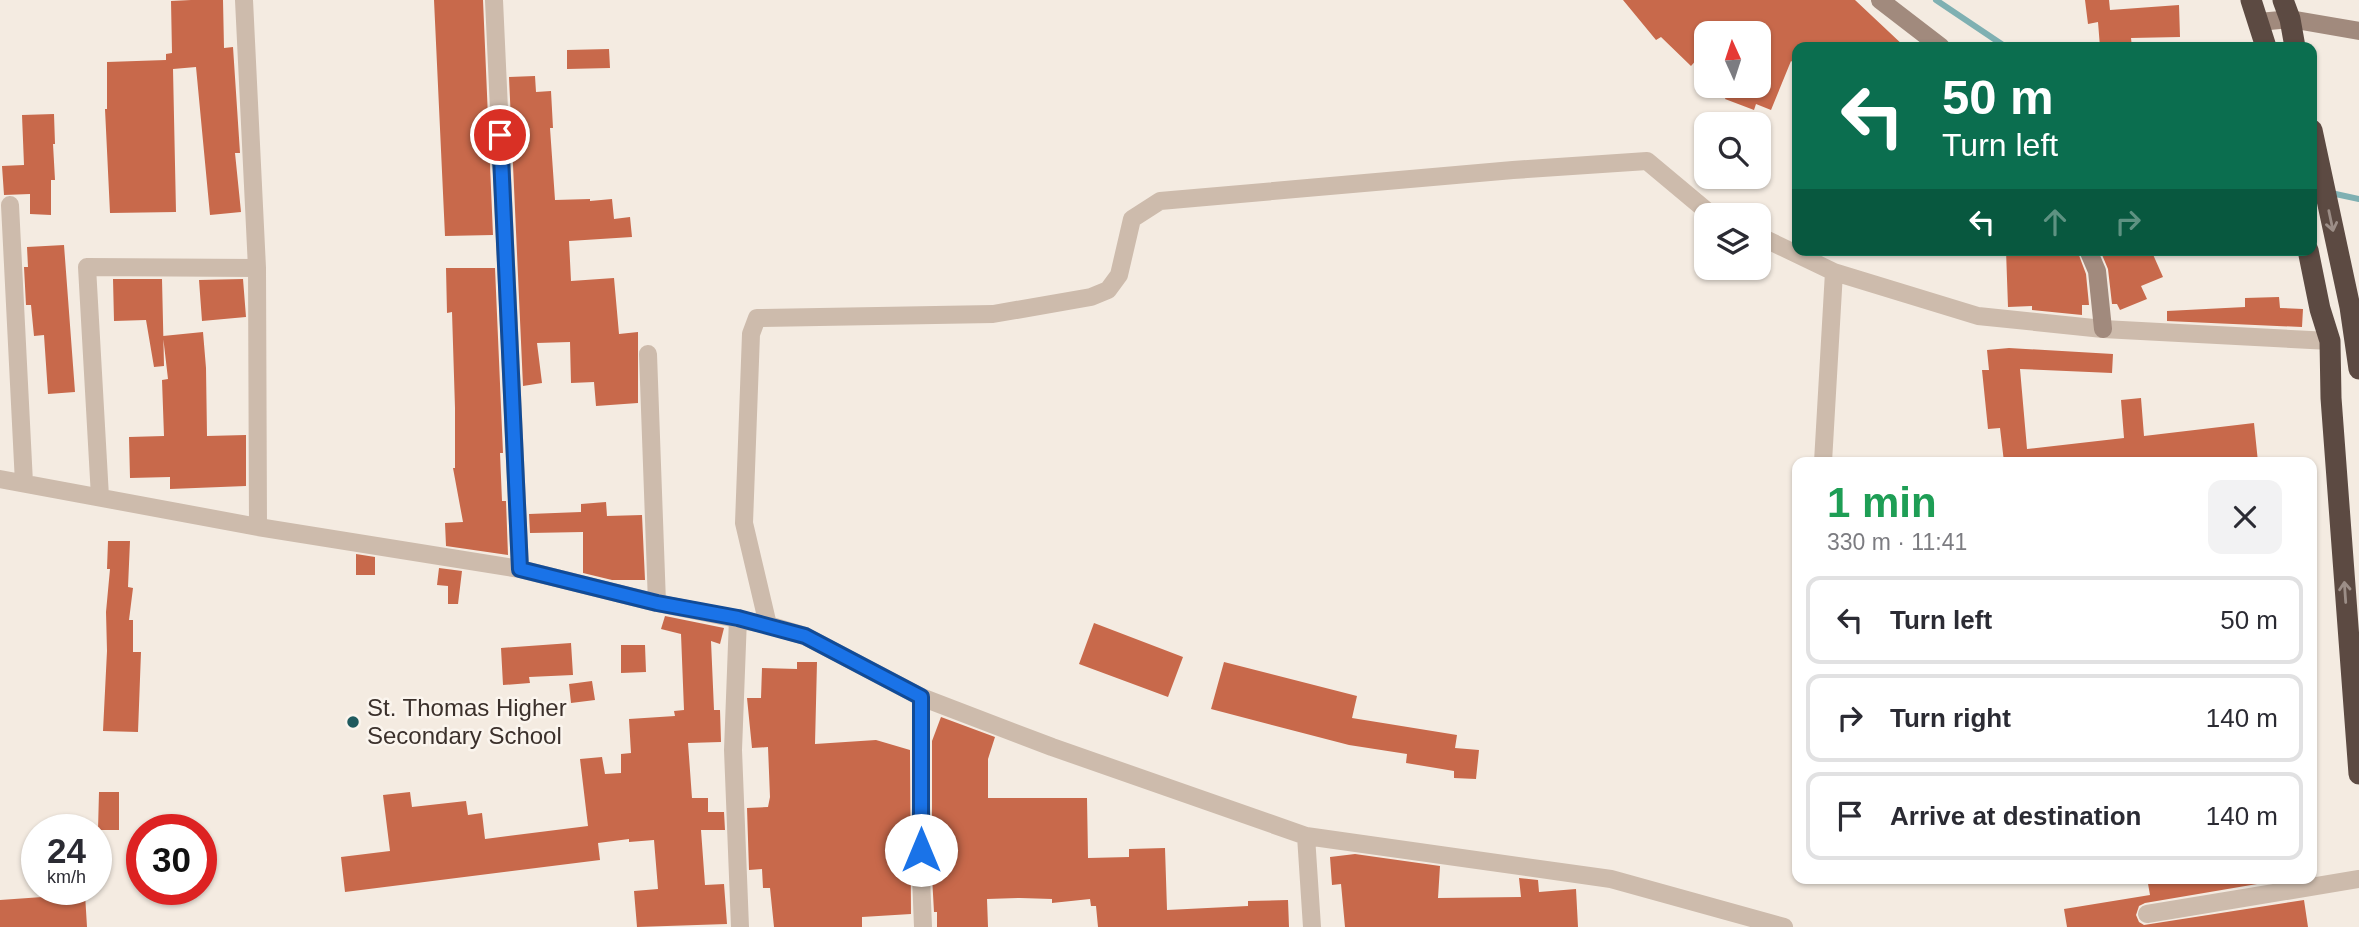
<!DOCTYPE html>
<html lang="en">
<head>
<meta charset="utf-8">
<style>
  :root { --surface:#fff; --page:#f2f2f3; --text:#2b2b33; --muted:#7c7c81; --line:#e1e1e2 }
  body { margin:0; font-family:Arial,sans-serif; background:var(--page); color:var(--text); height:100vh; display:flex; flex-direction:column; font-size:26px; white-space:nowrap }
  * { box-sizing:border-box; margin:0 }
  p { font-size:23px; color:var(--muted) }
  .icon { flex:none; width:38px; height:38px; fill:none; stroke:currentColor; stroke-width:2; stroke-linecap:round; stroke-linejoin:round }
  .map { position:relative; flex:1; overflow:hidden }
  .drawer { position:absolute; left:1792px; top:457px; width:525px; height:427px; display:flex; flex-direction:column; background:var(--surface); border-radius:14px; box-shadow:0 2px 5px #0004 }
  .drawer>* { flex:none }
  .top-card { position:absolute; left:1792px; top:42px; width:525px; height:214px; border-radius:14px; box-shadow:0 2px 5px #0004; background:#0b6e4f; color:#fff; overflow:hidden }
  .needle { width:46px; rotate:357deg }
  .buttons { position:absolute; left:1694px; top:21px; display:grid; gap:14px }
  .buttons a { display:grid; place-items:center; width:77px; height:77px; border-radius:14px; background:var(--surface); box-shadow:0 2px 5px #0004; font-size:35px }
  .speed { position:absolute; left:21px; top:814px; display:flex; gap:14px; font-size:35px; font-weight:700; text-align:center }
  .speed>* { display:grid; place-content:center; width:91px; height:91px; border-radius:50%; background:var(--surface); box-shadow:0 2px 5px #0004; line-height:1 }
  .speed small { font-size:18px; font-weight:400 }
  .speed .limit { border:10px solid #d22; background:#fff; color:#111 }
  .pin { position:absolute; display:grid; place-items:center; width:60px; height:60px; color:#fff; margin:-30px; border:4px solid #fff; border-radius:50%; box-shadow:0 2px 7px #0007 }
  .me { position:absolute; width:77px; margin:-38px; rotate:0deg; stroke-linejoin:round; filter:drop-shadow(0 0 5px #0008) }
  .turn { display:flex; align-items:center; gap:24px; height:147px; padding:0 35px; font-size:32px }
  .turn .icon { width:91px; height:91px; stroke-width:2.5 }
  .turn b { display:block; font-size:49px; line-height:60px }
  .lanes { display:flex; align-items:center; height:66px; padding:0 35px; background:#0003; justify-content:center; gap:35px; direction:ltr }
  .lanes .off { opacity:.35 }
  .round { display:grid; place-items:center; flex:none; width:74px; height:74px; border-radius:14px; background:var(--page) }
  .head { display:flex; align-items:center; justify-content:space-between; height:119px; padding:0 35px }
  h1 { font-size:42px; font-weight:700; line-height:52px; color:#1e9e55 }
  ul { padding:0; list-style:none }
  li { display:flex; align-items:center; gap:21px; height:88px; margin:0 14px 10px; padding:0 21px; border:4px solid var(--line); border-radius:14px }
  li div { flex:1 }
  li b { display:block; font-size:26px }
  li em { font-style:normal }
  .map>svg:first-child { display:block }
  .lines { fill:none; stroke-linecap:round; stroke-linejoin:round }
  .stream { stroke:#7fb0b2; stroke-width:6 }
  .building { fill:#c8694b }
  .street { stroke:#cdbbac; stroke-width:18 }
  .secondary { stroke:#a18a7d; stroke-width:18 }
  .highway { stroke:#5c4a42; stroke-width:21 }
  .oneway { stroke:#9c8e87 }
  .route-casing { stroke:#114b97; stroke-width:18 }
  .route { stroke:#1a73e8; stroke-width:12 }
  .poi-dot { fill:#1f5a5e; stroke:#fbf5ee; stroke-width:2.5 }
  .labels { text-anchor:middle; stroke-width:5; stroke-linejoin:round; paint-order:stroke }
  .poi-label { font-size:24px; fill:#3b302b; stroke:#fbf5ee; text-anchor:start }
</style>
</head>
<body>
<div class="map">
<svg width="2359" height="927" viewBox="0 0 2359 927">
  <rect width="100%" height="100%" fill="#f4ebe1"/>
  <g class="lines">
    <!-- stream -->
    <path class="stream" d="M1936,0L2006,47
      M2331,193L2359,199"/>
  </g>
  <!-- building -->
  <path class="building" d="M191,0H223L224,48L233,47L240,153H235L241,212L210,215L196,67L173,69L176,212L110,213L105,109H107V62L166,60V54L172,53L171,1Z
    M434,0H483L493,235L445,236Z
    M1623,0H1855L1905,47H1797V56L1794,63L1791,61L1771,110L1756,104L1754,110L1725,99L1730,86H1759V33H1706V49L1691,66L1661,37L1656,40Z
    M2085,0H2109L2110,10L2179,5L2180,37L2131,38L2132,47H2100L2098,22L2088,24Z
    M609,49L610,68L567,69V50Z
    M535,76L536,92L551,91L553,128H550L555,200L590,199V201L612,199L614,219L630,217L632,237L569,241L571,281L614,278L619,334L638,332V403L596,406L594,382L571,383L570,342L537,343L542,383L523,386L509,77Z
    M54,114L55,144H53L55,180H51V215L30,214V194L4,195L2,166L24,165L22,115Z
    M64,245L75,392L48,394L44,335L34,336L31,305H26L24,267H28L27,247Z
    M2006,250H2077L2086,274L2089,305H2082V315L2032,310V306L2008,307Z
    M2100,250H2151L2163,277L2141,286L2147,299L2120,310L2117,304H2112L2108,269Z
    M446,268H495L503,453H500L502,501H506L508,555L446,546L445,523L463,522L453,468H455V408L452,312L447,313Z
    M113,279H162L164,366L154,367L146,320L114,321Z
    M243,279L246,317L202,321L199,280Z
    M2279,297L2280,308L2303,309L2302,327L2167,321V311L2245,307V298Z
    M203,332L206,368L207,436L246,435V486L170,489V477L130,478L129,437L164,436L162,380L168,379L163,336Z
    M2009,348L2113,354L2112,373L2020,369L2027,449L2124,438L2121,400L2141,398L2144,436L2254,423L2258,462H2004L2000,428L1988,429L1982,370H1989L1987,350Z
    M606,502L607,516L642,515L645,580H612L583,573V532L530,533L529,514L581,512V504Z
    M108,541H130L128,587L133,588L129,620H133V652H141L138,732L103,731L107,651L106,612L110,569H107Z
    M356,554L375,557V575H356Z
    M439,568L462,571L458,604H448V586L437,585Z
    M665,616L724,628L720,644L711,641L714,710H720L721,742L688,743L692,798H708V812H724L725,830H701L705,885L724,884L727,924L637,927L634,891L658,889L654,840L629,842V839L598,843L600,860L345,892L341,857L390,851L383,795L410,792L412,807L466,801L468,815L482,813L485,839L588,826L580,759L602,757L605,774L621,773V754L631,753L629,719L675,716L674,711L684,710L681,634L661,629Z
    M1094,623L1183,657L1168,697L1079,664Z
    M571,643L573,675L529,677L530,683L503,685L501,648Z
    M621,645H645L646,672L621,673Z
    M797,662H817L815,744L876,740L910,750L911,914L862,917V927H774L770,888H763L762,869L749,870L747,808L768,807L770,797L768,747L752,748L747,698H761L762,668L797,669Z
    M1224,662L1357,696L1352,718L1457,735L1455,748L1479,750L1476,779L1454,778V771L1406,763L1407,754L1349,745L1211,709Z
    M592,681L595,700L571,703L569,684Z
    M941,717L995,737L988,759V798H1087L1088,858L1129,857V849L1165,848L1167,910L1248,906V901L1288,900L1289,927H1098L1096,906H1091L1090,899L1052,903V899L1020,898L987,899L988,927H937V912H934L932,876V741Z
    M99,792H119V830H98Z
    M1355,854L1440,866L1438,898L1521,897L1519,878L1538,880L1539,892L1576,889L1578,927H1345L1341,884L1332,885L1330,857Z
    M2147,878H2292L2145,903L2139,906L2136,915L2139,922L2144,925L2304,900L2308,927H2067L2064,909L2150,895Z
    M85,894L87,927H0V900Z"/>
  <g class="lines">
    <!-- street -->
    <path class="street" d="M244,0L257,268L258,527
      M494,0L520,569
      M10,205L24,483
      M1759,236L1834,272L1823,462
      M1834,272L1978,316L2103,329L2330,341
      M648,354L657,603
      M0,479L258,527L520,569L657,603L768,625L805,636L921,697L1052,747L1306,836L1611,879L1784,927
      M100,497L87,267L257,268
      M738,618L733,750L740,927
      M768,625L744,523L751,334L757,318L993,314L1091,297L1108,290L1119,275L1132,219L1160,201L1513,170L1647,161L1708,212L1715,215
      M921,697V876L923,927
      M1306,836L1312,927
      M2147,914L2359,879"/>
    <!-- secondary -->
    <path class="secondary" d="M1880,0L1941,47
      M2259,22L2290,19L2359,31
      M2088,250L2097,271L2103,329"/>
    <!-- highway -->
    <path class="highway" d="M2251,0L2266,47
      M2283,0L2290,19L2295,47
      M2312,130L2350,307L2359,369
      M2308,250L2320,309L2330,341L2331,398L2359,774"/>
  </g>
  <!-- one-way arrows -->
  <defs><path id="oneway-shaft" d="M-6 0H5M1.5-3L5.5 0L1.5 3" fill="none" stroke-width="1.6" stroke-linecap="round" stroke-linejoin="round" transform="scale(1.75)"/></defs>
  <g class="oneway">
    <use href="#oneway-shaft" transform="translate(2331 221) rotate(78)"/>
    <use href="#oneway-shaft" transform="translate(2345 592) rotate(-94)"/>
  </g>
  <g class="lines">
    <!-- route casing -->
    <g class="route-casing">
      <path id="route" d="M500,135L520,569L657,603L738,618L805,636L921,697V850"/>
    </g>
    <!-- route -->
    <use href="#route" class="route"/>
  </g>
  <!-- markers -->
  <circle class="poi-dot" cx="353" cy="722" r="7"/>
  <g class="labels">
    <!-- poi labels -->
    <g class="poi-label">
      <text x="367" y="716">St. Thomas Higher<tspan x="367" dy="28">Secondary School</tspan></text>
    </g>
  </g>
</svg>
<div class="buttons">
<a><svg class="needle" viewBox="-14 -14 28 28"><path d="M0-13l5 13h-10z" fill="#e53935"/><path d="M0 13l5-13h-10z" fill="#7c7c81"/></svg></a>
<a><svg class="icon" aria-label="search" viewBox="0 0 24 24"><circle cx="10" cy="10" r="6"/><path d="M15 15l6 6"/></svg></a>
<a><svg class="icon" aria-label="layers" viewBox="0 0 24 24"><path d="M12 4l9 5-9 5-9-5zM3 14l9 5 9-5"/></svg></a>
</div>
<div class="speed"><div>24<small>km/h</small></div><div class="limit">30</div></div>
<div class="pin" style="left:500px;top:135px;background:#d93025"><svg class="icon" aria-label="arrive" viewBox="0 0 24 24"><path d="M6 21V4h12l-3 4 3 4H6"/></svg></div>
<svg class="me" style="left:921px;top:850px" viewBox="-20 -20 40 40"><circle r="19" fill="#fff"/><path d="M0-13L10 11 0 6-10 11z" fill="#1a73e8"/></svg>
<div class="top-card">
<div class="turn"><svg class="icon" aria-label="left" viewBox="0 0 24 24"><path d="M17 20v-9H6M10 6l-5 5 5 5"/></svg><div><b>50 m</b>Turn left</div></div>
<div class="lanes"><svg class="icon" aria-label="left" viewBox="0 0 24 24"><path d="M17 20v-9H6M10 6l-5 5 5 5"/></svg><svg class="icon off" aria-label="ahead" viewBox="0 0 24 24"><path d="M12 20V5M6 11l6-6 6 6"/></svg><svg class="icon off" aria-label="right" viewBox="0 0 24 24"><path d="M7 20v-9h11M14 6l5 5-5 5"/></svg></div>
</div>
<section class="drawer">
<div class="head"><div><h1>1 min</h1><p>330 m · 11:41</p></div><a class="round"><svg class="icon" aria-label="close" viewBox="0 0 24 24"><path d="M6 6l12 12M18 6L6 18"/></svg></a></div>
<ul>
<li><svg class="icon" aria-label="left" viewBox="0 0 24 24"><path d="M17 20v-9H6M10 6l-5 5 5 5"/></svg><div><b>Turn left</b></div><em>50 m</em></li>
<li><svg class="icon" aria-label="right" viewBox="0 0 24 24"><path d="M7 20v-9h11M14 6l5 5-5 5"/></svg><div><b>Turn right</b></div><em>140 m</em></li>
<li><svg class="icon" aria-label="arrive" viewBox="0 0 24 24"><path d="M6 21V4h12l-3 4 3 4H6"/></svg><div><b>Arrive at destination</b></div><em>140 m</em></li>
</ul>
</section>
</div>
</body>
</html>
